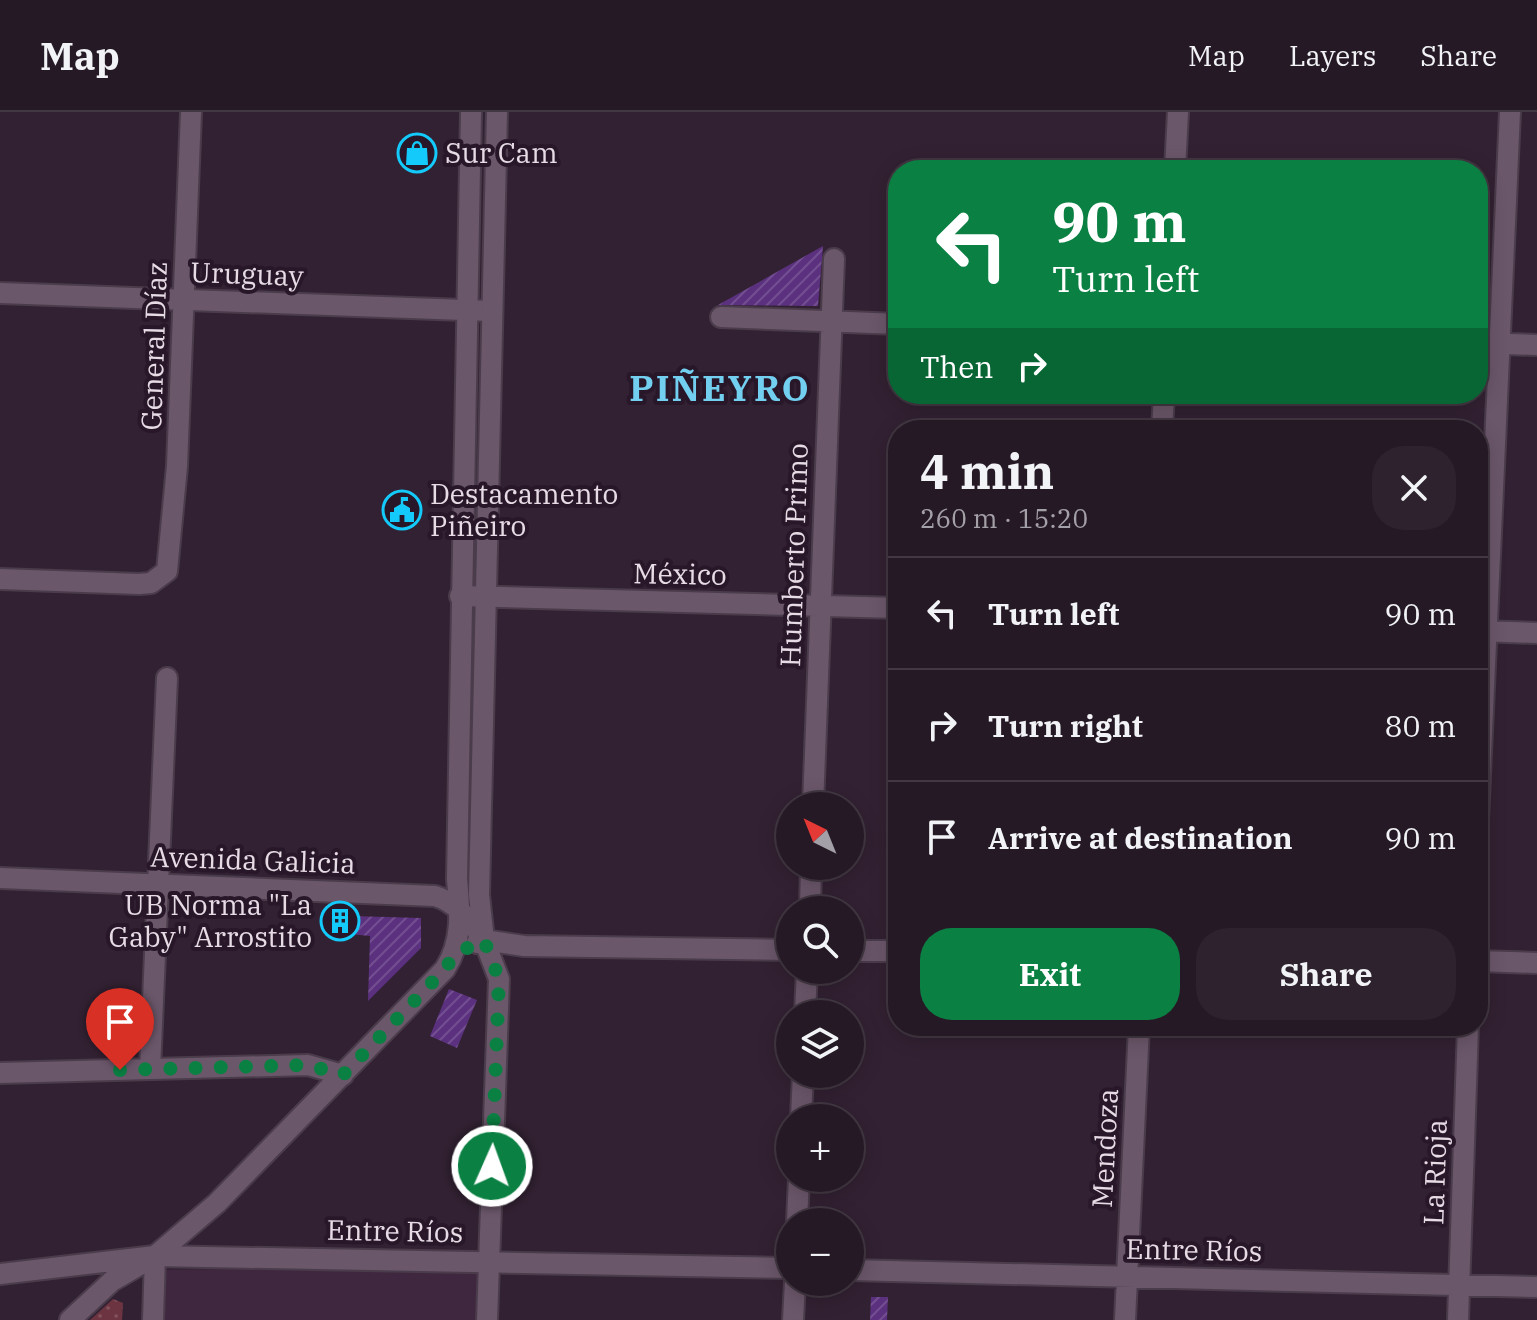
<!DOCTYPE html>
<html lang="en">
<head>
<meta charset="utf-8">
<style>
  :root { --surface:#261926; --page:#2e222e; --text:#f1f3f6; --muted:#a4a0a7; --line:#423843; --accent:#0b8043 }
  body { margin:0; font-family:"IBM Plex Serif",serif; background:var(--page); color:var(--text); height:100vh; display:flex; flex-direction:column; font-size:30px; white-space:nowrap }
  * { box-sizing:border-box; margin:0 }
  p { font-size:26px; color:var(--muted) }
  .icon { flex:none; width:44px; height:44px; fill:none; stroke:currentColor; stroke-width:2; stroke-linecap:round; stroke-linejoin:round }
  .map { position:relative; flex:1; overflow:hidden }
  .drawer { position:absolute; left:888px; top:308px; width:600px; height:616px; display:flex; flex-direction:column; background:var(--surface); border-radius:32px; box-shadow:0 4px 20px #0003,0 0 0 2px var(--line) }
  .drawer>* { flex:none }
  .hud { position:absolute; left:888px; top:48px; width:600px; height:244px; border-radius:32px; box-shadow:0 4px 20px #0003,0 0 0 2px var(--line); background:#0b8043; color:#fff; overflow:hidden }
  .needle { width:52px; rotate:317deg }
  .controls { position:absolute; left:776px; top:680px; display:grid; gap:16px }
  .controls a { display:grid; place-items:center; width:88px; height:88px; border-radius:50%; background:var(--surface); box-shadow:0 4px 20px #0003,0 0 0 2px var(--line); font-size:40px }
  .pin { position:absolute; display:grid; place-items:center; width:68px; height:68px; color:#fff; margin:-82px -34px; border-radius:50% 50% 50% 0; rotate:-45deg; box-shadow:0 0 8px #0007 }
  .pin .icon { rotate:45deg }
  .me { position:absolute; width:88px; margin:-44px; rotate:2deg; stroke-linejoin:round; filter:drop-shadow(0 0 6px #0008) }
  .turn { display:flex; align-items:center; gap:28px; height:168px; padding:0 32px; font-size:36px }
  .turn .icon { width:104px; height:104px; stroke-width:2.5 }
  .turn b { display:block; font-size:56px; line-height:68px }
  .then { display:flex; align-items:center; height:76px; padding:0 32px; background:#0003; gap:16px; font-size:30px }
  .round { display:grid; place-items:center; flex:none; width:84px; height:84px; border-radius:32px; background:var(--page) }
  .overview { display:flex; align-items:center; justify-content:space-between; height:136px; padding:0 32px }
  h1 { font-size:48px; font-weight:800; line-height:60px }
  .primary-button { display:flex; gap:16px; margin-top:auto; padding:16px 32px }
  .primary-button a { flex:1; height:92px; border-radius:32px; background:var(--accent); color:#fff; font-size:32px; font-weight:800; line-height:92px; text-align:center }
  .primary-button a+a { background:var(--page); color:var(--text) }
  ul { padding:0; list-style:none }
  li { display:flex; align-items:center; gap:24px; height:112px; padding:0 32px; border-top:2px solid var(--line) }
  li div { flex:1 }
  li b { display:block; font-size:30px }
  li em { font-style:normal }
  header { display:flex; align-items:center; gap:48px; box-sizing:border-box; height:112px; padding:0 40px; background:var(--surface); border-bottom:2px solid var(--line) }
  header strong { font-size:38px }
  nav { display:flex; gap:44px; margin-inline-start:auto; font-size:28px }
  .map>svg:first-child { display:block }
  .built { fill:#3f283f }
  .grass { fill:url(#grass-dots) }
  .building { fill:url(#building-hatch) }
  .lines { fill:none; stroke-linecap:round; stroke-linejoin:round }
  .minor-casing { stroke:#4b3c4b; stroke-width:24 }
  .secondary-casing { stroke:#4b3c4b; stroke-width:24 }
  .minor { stroke:#6b576a; stroke-width:20 }
  .secondary { stroke:#6b576a; stroke-width:20 }
  .route { stroke:#0b8043; stroke-width:14; stroke-dasharray:0 25.2 }
  .labels { text-anchor:middle; stroke-width:8; stroke-linejoin:round; paint-order:stroke }
  .poi-label { font-size:28px; fill:#e7dbe6; stroke:#281728; text-anchor:start }
  .street-label { font-size:28px; fill:#e7dbe6; stroke:#281728 }
  .district-label { font-size:36px; font-weight:bold; letter-spacing:2px; fill:#72cff0; stroke:#281728 }
</style>
</head>
<body>
<header>
<strong>Map</strong>
<nav><a>Map</a><a>Layers</a><a>Share</a></nav>
</header>
<div class="map">
<svg width="1537" height="1208" viewBox="0 0 1537 1208">
  <defs>
    <pattern id="grass-dots" width="8" height="8" patternUnits="userSpaceOnUse" patternTransform="scale(2)"><rect width="8" height="8" fill="#6c3440"/><path d="M2 2h.1M6 6h.1" fill="none" stroke="#81515c" stroke-width="1.8" stroke-linecap="round"/></pattern>
    <pattern id="building-hatch" width="6" height="6" patternUnits="userSpaceOnUse" patternTransform="scale(2)"><rect width="6" height="6" fill="#5b317f"/><path d="M-1 1l2-2M0 6l6-6M5 7l2-2" fill="none" stroke="#734e91"/></pattern>
  </defs>
  <rect width="100%" height="100%" fill="#322132"/>
  <!-- built -->
  <path class="built" d="M480,1153L476,1208H150L151,1158Z"/>
  <!-- grass -->
  <path class="grass" d="M113,1187L123,1191L122,1208H90Z"/>
  <!-- building -->
  <path class="building" d="M823,134L818,194L718,193Z
    M328,796L353,798L352,804L421,806V836L368,889L370,824L329,820Z
    M449,877L477,888L457,936L430,924Z
    M871,1185H888L887,1208H870Z"/>
  <g class="lines">
    <!-- minor casing -->
    <g class="minor-casing">
      <path id="minor" d="M1175,58L1178,0
        M0,181L491,199
        M721,205L898,212
        M1478,231L1537,233
        M1162,318L1164,282
        M0,467L139,472L151,471L167,459L177,354L191,0
        M460,484L898,496
        M1478,519L1537,521
        M813,694L834,147
        M1478,708L1510,0
        M0,766L435,784C458,791 470,810 484,828
        M810,798L811,754
        M805,902L807,858
        M150,957L167,566
        M0,961L308,953L343,963
        M801,1006L803,962
        M797,1110L799,1066
        M850,1158L1537,1175
        M0,1162L155,1144L790,1156
        M70,1208L112,1169L148,1148
        M793,1208L795,1170
        M1125,1208L1139,914
        M1458,1208L1468,914"/>
    </g>
    <!-- secondary casing -->
    <g class="secondary-casing">
      <path id="secondary" d="M477,831L484,828L524,834L790,838
        M850,839H898
        M1478,849L1537,851
        M153,1208L155,1144L217,1091L445,857C463,829 460,799 457,767L471,0
        M487,1208L499,867L484,828L479,783L497,0"/>
    </g>
    <!-- minor -->
    <use href="#minor" class="minor"/>
    <!-- secondary -->
    <use href="#secondary" class="secondary"/>
  </g>
  <g class="lines">
    <!-- route -->
    <path class="route" d="M120,958L308,953L343,963L445,857L455,842L484,828L499,867L492,1054"/>
  </g>
  <!-- icons -->
  <defs>
    <g id="shop-ring" transform="scale(2)"><circle r="9.5" fill="#281728" stroke="#13cafb" stroke-width="1.5"/><path d="M-5-2.5h2.3a2.7 3.5 0 0 1 5.4 0H5L5.5 6h-11ZM-1.5-2.5h3a1.5 2.3 0 0 0-3 0Z" fill="#13cafb"/></g>
    <g id="civic-ring" transform="scale(2)"><circle r="9.5" fill="#281728" stroke="#13cafb" stroke-width="1.5"/><path d="M-.6-6.5H3V-4.5H.6V-3L4-1V1h2V6H-6V1h2V-1L-.6-3ZM-1.2 2.5V6h2.4V2.5Z" fill="#13cafb"/></g>
    <g id="building-ring" transform="scale(2)"><circle r="9.5" fill="#281728" stroke="#13cafb" stroke-width="1.5"/><path d="M-4-6H4V6H1V3H-1V6H-4ZM-2.5-4.3h1.7v1.8h-1.7ZM.8-4.3h1.7v1.8H.8ZM-2.5-1h1.7V.8h-1.7ZM.8-1h1.7V.8H.8Z" fill="#13cafb"/></g>
  </defs>
  <g fill-rule="evenodd">
    <use href="#shop-ring" x="417" y="41"/>
    <use href="#civic-ring" x="402" y="398"/>
    <use href="#building-ring" x="340" y="809"/>
  </g>
  <g class="labels">
    <!-- poi labels -->
    <g class="poi-label">
      <text x="445" y="51">Sur Cam</text>
      <text x="430" y="392">Destacamento<tspan x="430" dy="32">Piñeiro</tspan></text>
      <text x="312" y="803" text-anchor="end">UB Norma "La<tspan x="312" dy="32">Gaby" Arrostito</tspan></text>
    </g>
    <!-- street labels -->
    <g class="street-label">
      <text transform="translate(247 162) rotate(2)" y="10">Uruguay</text>
      <text transform="translate(154 234) rotate(-88)" y="10">General Díaz</text>
      <text transform="translate(794 443) rotate(-88)" y="10">Humberto Primo</text>
      <text transform="translate(680 462) rotate(1)" y="10">México</text>
      <text transform="translate(253 748) rotate(2)" y="10">Avenida Galicia</text>
      <text transform="translate(1105 1036) rotate(-87)" y="10">Mendoza</text>
      <text transform="translate(1435 1060) rotate(-88)" y="10">La Rioja</text>
      <text transform="translate(395 1119) rotate(1)" y="10">Entre Ríos</text>
      <text transform="translate(1194 1138) rotate(1)" y="10">Entre Ríos</text>
    </g>
    <!-- district labels -->
    <g class="district-label">
      <text x="720" y="289">PIÑEYRO</text>
    </g>
  </g>
</svg>
<div class="controls">
<a><svg class="needle" viewBox="-14 -14 28 28"><path d="M0-13l5 13h-10z" fill="#e53935"/><path d="M0 13l5-13h-10z" fill="#a4a0a7"/></svg></a>
<a><svg class="icon" aria-label="search" viewBox="0 0 24 24"><circle cx="10" cy="10" r="6"/><path d="M15 15l6 6"/></svg></a>
<a><svg class="icon" aria-label="layers" viewBox="0 0 24 24"><path d="M12 4l9 5-9 5-9-5zM3 14l9 5 9-5"/></svg></a>
<a>+</a>
<a>−</a>
</div>
<div class="pin" style="left:120px;top:958px;background:#d93025"><svg class="icon" aria-label="arrive" viewBox="0 0 24 24"><path d="M6 21V4h12l-3 4 3 4H6"/></svg></div>
<svg class="me" style="left:492px;top:1054px" viewBox="-20 -20 40 40"><circle r="17" fill="#0b8043" stroke="#fff" stroke-width="3"/><path d="M0-11L8 9 0 5-8 9z" fill="#fff"/></svg>
<div class="hud">
<div class="turn"><svg class="icon" aria-label="left" viewBox="0 0 24 24"><path d="M17 20v-9H6M10 6l-5 5 5 5"/></svg><div><b>90 m</b>Turn left</div></div>
<div class="then">Then<svg class="icon" aria-label="right" viewBox="0 0 24 24"><path d="M7 20v-9h11M14 6l5 5-5 5"/></svg></div>
</div>
<section class="drawer">
<div class="overview"><div><h1>4 min</h1><p>260 m · 15:20</p></div><a class="round"><svg class="icon" aria-label="close" viewBox="0 0 24 24"><path d="M6 6l12 12M18 6L6 18"/></svg></a></div>
<ul>
<li><svg class="icon" aria-label="left" viewBox="0 0 24 24"><path d="M17 20v-9H6M10 6l-5 5 5 5"/></svg><div><b>Turn left</b></div><em>90 m</em></li>
<li><svg class="icon" aria-label="right" viewBox="0 0 24 24"><path d="M7 20v-9h11M14 6l5 5-5 5"/></svg><div><b>Turn right</b></div><em>80 m</em></li>
<li><svg class="icon" aria-label="arrive" viewBox="0 0 24 24"><path d="M6 21V4h12l-3 4 3 4H6"/></svg><div><b>Arrive at destination</b></div><em>90 m</em></li>
</ul>
<div class="primary-button"><a>Exit</a><a>Share</a></div>
</section>
</div>
</body>
</html>
